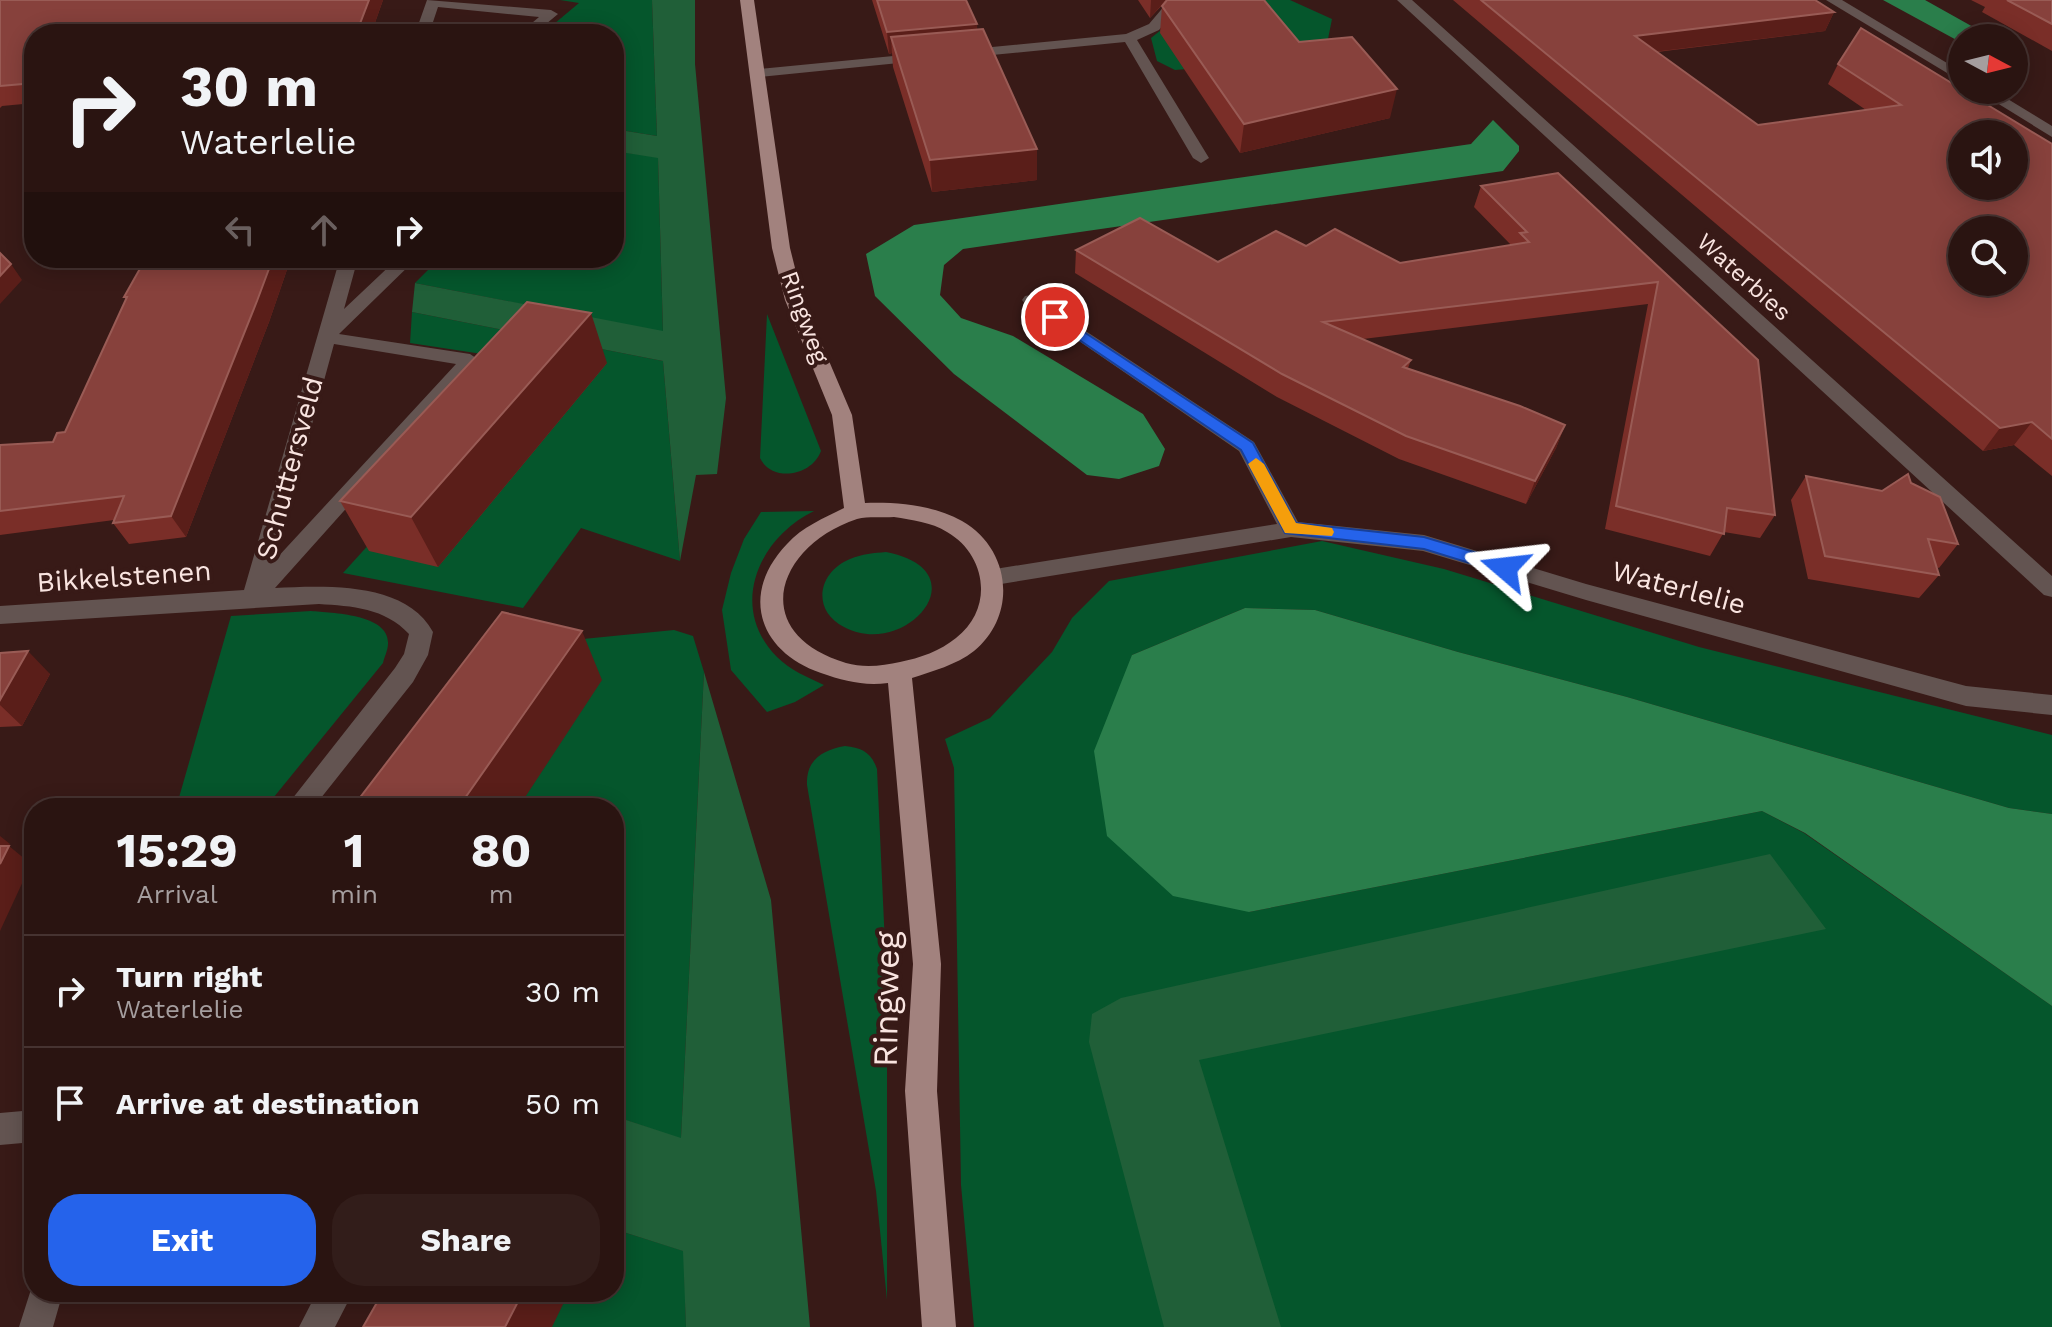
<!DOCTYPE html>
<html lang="en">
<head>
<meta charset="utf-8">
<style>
  :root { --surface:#2a1411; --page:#321d1a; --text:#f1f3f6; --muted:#a59e9f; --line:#463331; --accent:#2563eb }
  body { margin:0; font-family:"Work Sans",sans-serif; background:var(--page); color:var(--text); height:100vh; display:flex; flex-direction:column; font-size:30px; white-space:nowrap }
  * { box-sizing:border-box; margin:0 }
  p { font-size:26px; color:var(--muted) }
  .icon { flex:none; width:44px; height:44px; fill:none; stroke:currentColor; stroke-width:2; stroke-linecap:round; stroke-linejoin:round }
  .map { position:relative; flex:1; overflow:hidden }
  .side { position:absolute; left:24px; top:798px; width:600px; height:504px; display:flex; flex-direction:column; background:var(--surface); border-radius:32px; box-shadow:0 4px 20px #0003,0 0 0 2px var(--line) }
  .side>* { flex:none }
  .top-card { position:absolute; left:24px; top:24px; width:600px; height:244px; border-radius:32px; box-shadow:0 4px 20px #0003,0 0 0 2px var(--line); background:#2a1411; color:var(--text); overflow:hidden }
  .needle { width:52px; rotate:97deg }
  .fabs { position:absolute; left:1948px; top:24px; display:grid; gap:16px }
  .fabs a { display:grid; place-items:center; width:80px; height:80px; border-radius:50%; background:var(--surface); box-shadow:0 4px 20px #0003,0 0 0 2px var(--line); font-size:40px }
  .pin { position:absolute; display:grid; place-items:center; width:68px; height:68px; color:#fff; margin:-34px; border:4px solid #fff; border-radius:50%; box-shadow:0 2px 8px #0007 }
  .me { position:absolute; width:88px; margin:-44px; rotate:287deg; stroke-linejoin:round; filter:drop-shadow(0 0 6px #0008) }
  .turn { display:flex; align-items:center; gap:28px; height:168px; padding:0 24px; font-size:36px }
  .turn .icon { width:104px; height:104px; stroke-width:2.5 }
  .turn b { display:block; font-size:56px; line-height:68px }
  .lanes { display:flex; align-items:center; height:76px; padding:0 24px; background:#0003; justify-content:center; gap:40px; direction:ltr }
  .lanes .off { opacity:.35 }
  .eta { display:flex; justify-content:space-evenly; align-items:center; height:136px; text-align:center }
  .eta b { font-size:48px; font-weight:700; line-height:56px }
  .button { display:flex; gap:16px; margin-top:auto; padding:16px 24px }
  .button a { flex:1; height:92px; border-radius:32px; background:var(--accent); color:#fff; font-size:32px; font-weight:700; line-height:92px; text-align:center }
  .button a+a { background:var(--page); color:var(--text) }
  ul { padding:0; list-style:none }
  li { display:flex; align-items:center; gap:24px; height:112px; padding:0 24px; border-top:2px solid var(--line) }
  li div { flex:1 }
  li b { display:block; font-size:30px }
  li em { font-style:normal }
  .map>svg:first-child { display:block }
  .green { fill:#05562c }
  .forest { fill:#205f38 }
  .water { fill:#2a7e4b }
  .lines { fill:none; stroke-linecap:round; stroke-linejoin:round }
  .minor { fill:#635451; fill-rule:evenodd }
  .major { fill:#a2827e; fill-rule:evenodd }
  .wall { fill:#7a2e28 }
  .shaded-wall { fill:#5a1e19 }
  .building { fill:#87413c; stroke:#995b55; stroke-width:2; fill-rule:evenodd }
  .route { fill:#2563eb; stroke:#184099; stroke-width:2 }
  .slow { fill:#f59e0b }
  .labels { text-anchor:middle; stroke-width:8; stroke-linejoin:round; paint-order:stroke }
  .far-street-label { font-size:24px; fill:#f9e4e0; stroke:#381a17 }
  .street-label { font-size:28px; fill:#f9e4e0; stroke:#381a17 }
  .near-street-label { font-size:34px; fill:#f9e4e0; stroke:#381a17 }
</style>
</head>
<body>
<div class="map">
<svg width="2052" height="1327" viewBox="0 0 2052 1327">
  <rect width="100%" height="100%" fill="#381a17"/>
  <!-- green -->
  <path class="green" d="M560,0H652L657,136L614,129V34H542L579,3Z
    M1180,0H1290L1332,19L1325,54L1306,59L1175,70L1157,61L1151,38L1181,14Z
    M614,151L658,157L663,332L415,283L440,258H614Z
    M412,312L663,361L680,561L581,528L523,608L343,573L534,362L410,343Z
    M767,314L821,451C812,476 772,483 760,458Z
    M814,511C758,538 728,608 777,657C790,670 807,677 824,685L795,702L767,712L731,670L722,610L731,573L744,539L761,512Z
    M1322,541L1444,569L1699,647L2052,735V814L2009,808L1627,697L1458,652L1315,610L1245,608L1132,655L1249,912L1762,811L1804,833L2052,1006V1327H974L961,1185L954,768L945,739L990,718L1052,652L1072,618L1109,581Z
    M886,552C983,571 905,660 844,627C811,610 818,572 850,559C862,554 874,553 886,552Z
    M311,611C332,613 390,614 388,644C388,650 384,658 383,663L265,808H176L231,616Z
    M674,630L693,636L704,672L681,1139L614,1116V808H390L512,646Z
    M845,746C862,748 871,752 877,769L887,989V1300L876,1191L807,785C806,760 822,750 845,746Z
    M614,1229L684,1251L686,1327H377L397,1292H614Z"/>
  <!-- forest -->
  <path class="forest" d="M652,0H695V64L726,398L717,474L696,475L680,561L663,361L412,312L415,283L663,331L658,158L614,151V129L657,136Z
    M704,672L771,900L810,1327H686L683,1251L614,1229V1116L681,1138Z
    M1770,854L1826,929L1199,1060L1281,1327H1164L1089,1042L1092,1014L1121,998Z"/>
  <!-- water -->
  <path class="water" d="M1883,0H1925L1975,28L1980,38H1962V43Z
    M1493,120L1519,146V151L1503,171L963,249L944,265L940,295L961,318L1013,336L1143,414L1165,449L1159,466L1119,479L1087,475L954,374L875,296L866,254L914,225L1471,144Z
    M1245,608L1315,610L1458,652L1627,697L2009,808L2052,814V1006L1805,833L1762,811L1249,912L1173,896L1107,836L1094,751L1132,655Z"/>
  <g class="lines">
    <!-- minor -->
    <path class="minor" d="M427,0L551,10L558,14L534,34H519L539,17L438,7L429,34H415Z
      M1397,0H1412L2052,576V597L2044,595Z
      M1826,0H1842L1962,72V82Z
      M1166,4L1178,7L1159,30L1137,40L1209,158L1201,163L1193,158L1125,42L961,58L954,54L961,50L1126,34L1149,24Z
      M924,53L931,57L929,60L759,77L752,73L759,69Z
      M1976,90H1993L2052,126V137Z
      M340,258H358L344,309L398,258H417L339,334L470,354L479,360L275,588C325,586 405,581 433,632L428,655L413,682L313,808H285L395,668L404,654L409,634C385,608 352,606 319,604L0,624V606L244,590ZM334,344L456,364L275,560Z
      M1031,295L1254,442L1298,522L1424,535L1586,584L1966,686L2052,695V715L1966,706L1586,600L1423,551L1291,537L995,585L987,583L984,577L987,571L995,569L1277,524L1239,451L1025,304L1022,300L1025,296Z
      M34,1110V1142L0,1145V1113Z
      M34,1280V1292H63L53,1327H19Z
      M317,1292H353L335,1327H299Z"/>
    <!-- major -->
    <path class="major" d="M740,0H754L790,248L803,300L852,415L865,503C897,502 933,505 962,521C1011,549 1018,615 974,651C956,665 933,671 912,678L941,964L937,1091L956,1327H922L905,1091L913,964L888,683C863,686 844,681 821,673C759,652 739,594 787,544C802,527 824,518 844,508L832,415L785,300L772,248ZM894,517C912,520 931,522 947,532C987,555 994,609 956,638C940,651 920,658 900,662C883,666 863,668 846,663C747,633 776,546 857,519C869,516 882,518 894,517Z"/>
  </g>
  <!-- wall -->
  <path class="wall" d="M0,0H383L371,34H34V103L2,106L0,108Z
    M872,0H966L977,24V29L1037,149V180L932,192L893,67L892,53L889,54Z
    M1138,0H1264L1299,42L1390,118L1240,153L1160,33L1162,6L1166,1L1150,18Z
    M1453,0H1815L1834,12L1825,31L1657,52L1758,125L1866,110L1828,84L1838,64L2052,144V476L2014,445L1983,451Z
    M1971,0H2052V51L1982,12L1985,7Z
    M1558,173L1758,360L1775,515L1760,538L1724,532L1710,556L1605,529L1648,304L1363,339L1411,360L1408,368L1565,425L1556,448L1526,504L1399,459L1277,397L1075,273L1076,250L1218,262L1306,246L1400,263L1511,245L1474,207L1481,186Z
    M146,258H291L269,322L186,537L129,544L113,523L114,520L0,535V445L53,442L65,432L126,300L124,297Z
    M607,363L438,567L369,551L340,501Z
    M1806,476L1882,491L1911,483L1958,544L1939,568L1936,567L1939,575L1919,598L1808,579L1791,500Z
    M0,653L50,674L22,726L0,727Z"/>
  <!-- shaded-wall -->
  <path class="shaded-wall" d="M369,0H383L371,34H356Z
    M1151,0H1173L1165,1L1150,18Z
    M1834,12L1825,31L1628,55L1635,36Z
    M977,24L978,45L891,37L892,53L889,54L887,32Z
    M1397,89L1390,118L1240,153L1244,124Z
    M1037,149V180L932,192L930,160Z
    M273,258H291L269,322L186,537L171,516Z
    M11,264L22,280L0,304V276Z
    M591,313L607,363L438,567L411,517Z
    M2032,422L2014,445L1983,451L2000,428Z
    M1565,425L1556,448L1526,504L1535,481Z
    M582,631L602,680L518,808H458Z
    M28,651L50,674L22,726L0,705V700Z
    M0,836L10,844L9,846L31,864L0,931Z
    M523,1292H569L552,1327H505Z"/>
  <!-- building -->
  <path class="building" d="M0,0H369L356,34H34V83L0,86Z
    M877,0H966L977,24L887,32Z
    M1167,0H1264L1299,42L1352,37L1397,89L1244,124L1162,6Z
    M1481,0H1815L1834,12L1635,36L1758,125L1901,105L1838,64L1861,28L2052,144V439L2032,422L2000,428ZM1962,134H2014V186H1962ZM1962,230H2014V282H1962Z
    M2007,0H2052V24Z
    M983,29L1037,149L930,160L891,37Z
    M1558,173L1758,360L1775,515L1727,508L1724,534L1616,506L1658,282L1323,322L1411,360L1403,367L1520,406L1565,425L1535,481L1406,436L1282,374L1076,250L1140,218L1218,262L1276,231L1306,246L1335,229L1400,263L1529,242L1520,233L1527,232L1481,186Z
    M0,253L11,264L0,276Z
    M146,258H273L257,301L171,516L113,523L124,496L0,511V445L53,442L57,433L65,432L127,297H124Z
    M527,302L591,313L411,517L340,501Z
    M1908,474L1911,483L1940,497L1958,544L1928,539L1939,575L1825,556L1806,476L1882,491Z
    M502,612L582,631L458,808H352Z
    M28,651L0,700V653Z
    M0,846H9L0,864Z
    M383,1292H523L505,1327H363Z"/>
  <!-- route -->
  <path class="route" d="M1055,313L1253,443L1296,523L1424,537L1511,563L1514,568L1505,574L1424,549L1285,533L1241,450L1050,320L1048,317Z"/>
  <!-- slow -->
  <path class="slow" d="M1256,458L1264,464L1296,523L1332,528L1334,532L1332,536L1285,533L1248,464Z"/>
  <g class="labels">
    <!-- far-street labels -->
    <g class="far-street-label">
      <text transform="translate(1744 277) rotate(42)" y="8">Waterbies</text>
      <text transform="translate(805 317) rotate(70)" y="8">Ringweg</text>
    </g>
    <!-- street labels -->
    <g class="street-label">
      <text transform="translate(289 468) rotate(-75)" y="10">Schuttersveld</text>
      <text transform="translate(124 576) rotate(-4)" y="10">Bikkelstenen</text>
      <text transform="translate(1679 587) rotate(15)" y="10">Waterlelie</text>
    </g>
    <!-- near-street labels -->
    <g class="near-street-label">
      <text transform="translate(886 999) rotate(-89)" y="12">Ringweg</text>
    </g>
  </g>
</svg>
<div class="fabs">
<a><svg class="needle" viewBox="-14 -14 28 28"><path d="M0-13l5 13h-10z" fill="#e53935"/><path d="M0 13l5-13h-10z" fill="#a59e9f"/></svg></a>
<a><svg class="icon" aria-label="sound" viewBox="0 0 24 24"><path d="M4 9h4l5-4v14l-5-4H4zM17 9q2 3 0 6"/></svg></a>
<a><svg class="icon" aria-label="search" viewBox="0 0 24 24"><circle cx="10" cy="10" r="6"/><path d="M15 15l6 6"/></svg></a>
</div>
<div class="pin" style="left:1055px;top:317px;background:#d93025"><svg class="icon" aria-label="arrive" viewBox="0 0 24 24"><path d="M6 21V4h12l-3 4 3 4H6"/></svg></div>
<svg class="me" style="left:1505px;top:568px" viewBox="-20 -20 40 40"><path d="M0-17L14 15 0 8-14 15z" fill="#2563eb" stroke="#fff" stroke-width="4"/></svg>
<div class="top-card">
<div class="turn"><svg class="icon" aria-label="right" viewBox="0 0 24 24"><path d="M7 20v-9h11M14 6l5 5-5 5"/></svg><div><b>30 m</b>Waterlelie</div></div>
<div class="lanes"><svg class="icon off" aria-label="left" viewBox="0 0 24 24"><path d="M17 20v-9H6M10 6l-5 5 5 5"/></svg><svg class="icon off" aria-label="ahead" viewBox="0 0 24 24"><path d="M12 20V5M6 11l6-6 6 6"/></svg><svg class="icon" aria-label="right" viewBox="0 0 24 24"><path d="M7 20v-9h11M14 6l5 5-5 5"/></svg></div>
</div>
<section class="side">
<div class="eta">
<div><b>15:29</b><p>Arrival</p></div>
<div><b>1</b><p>min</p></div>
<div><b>80</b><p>m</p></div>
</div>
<ul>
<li><svg class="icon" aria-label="right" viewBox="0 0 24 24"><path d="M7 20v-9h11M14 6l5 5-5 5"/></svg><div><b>Turn right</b><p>Waterlelie</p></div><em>30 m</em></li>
<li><svg class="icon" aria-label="arrive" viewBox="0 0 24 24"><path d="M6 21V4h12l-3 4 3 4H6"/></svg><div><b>Arrive at destination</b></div><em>50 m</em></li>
</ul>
<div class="button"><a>Exit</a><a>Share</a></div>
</section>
</div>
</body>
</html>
